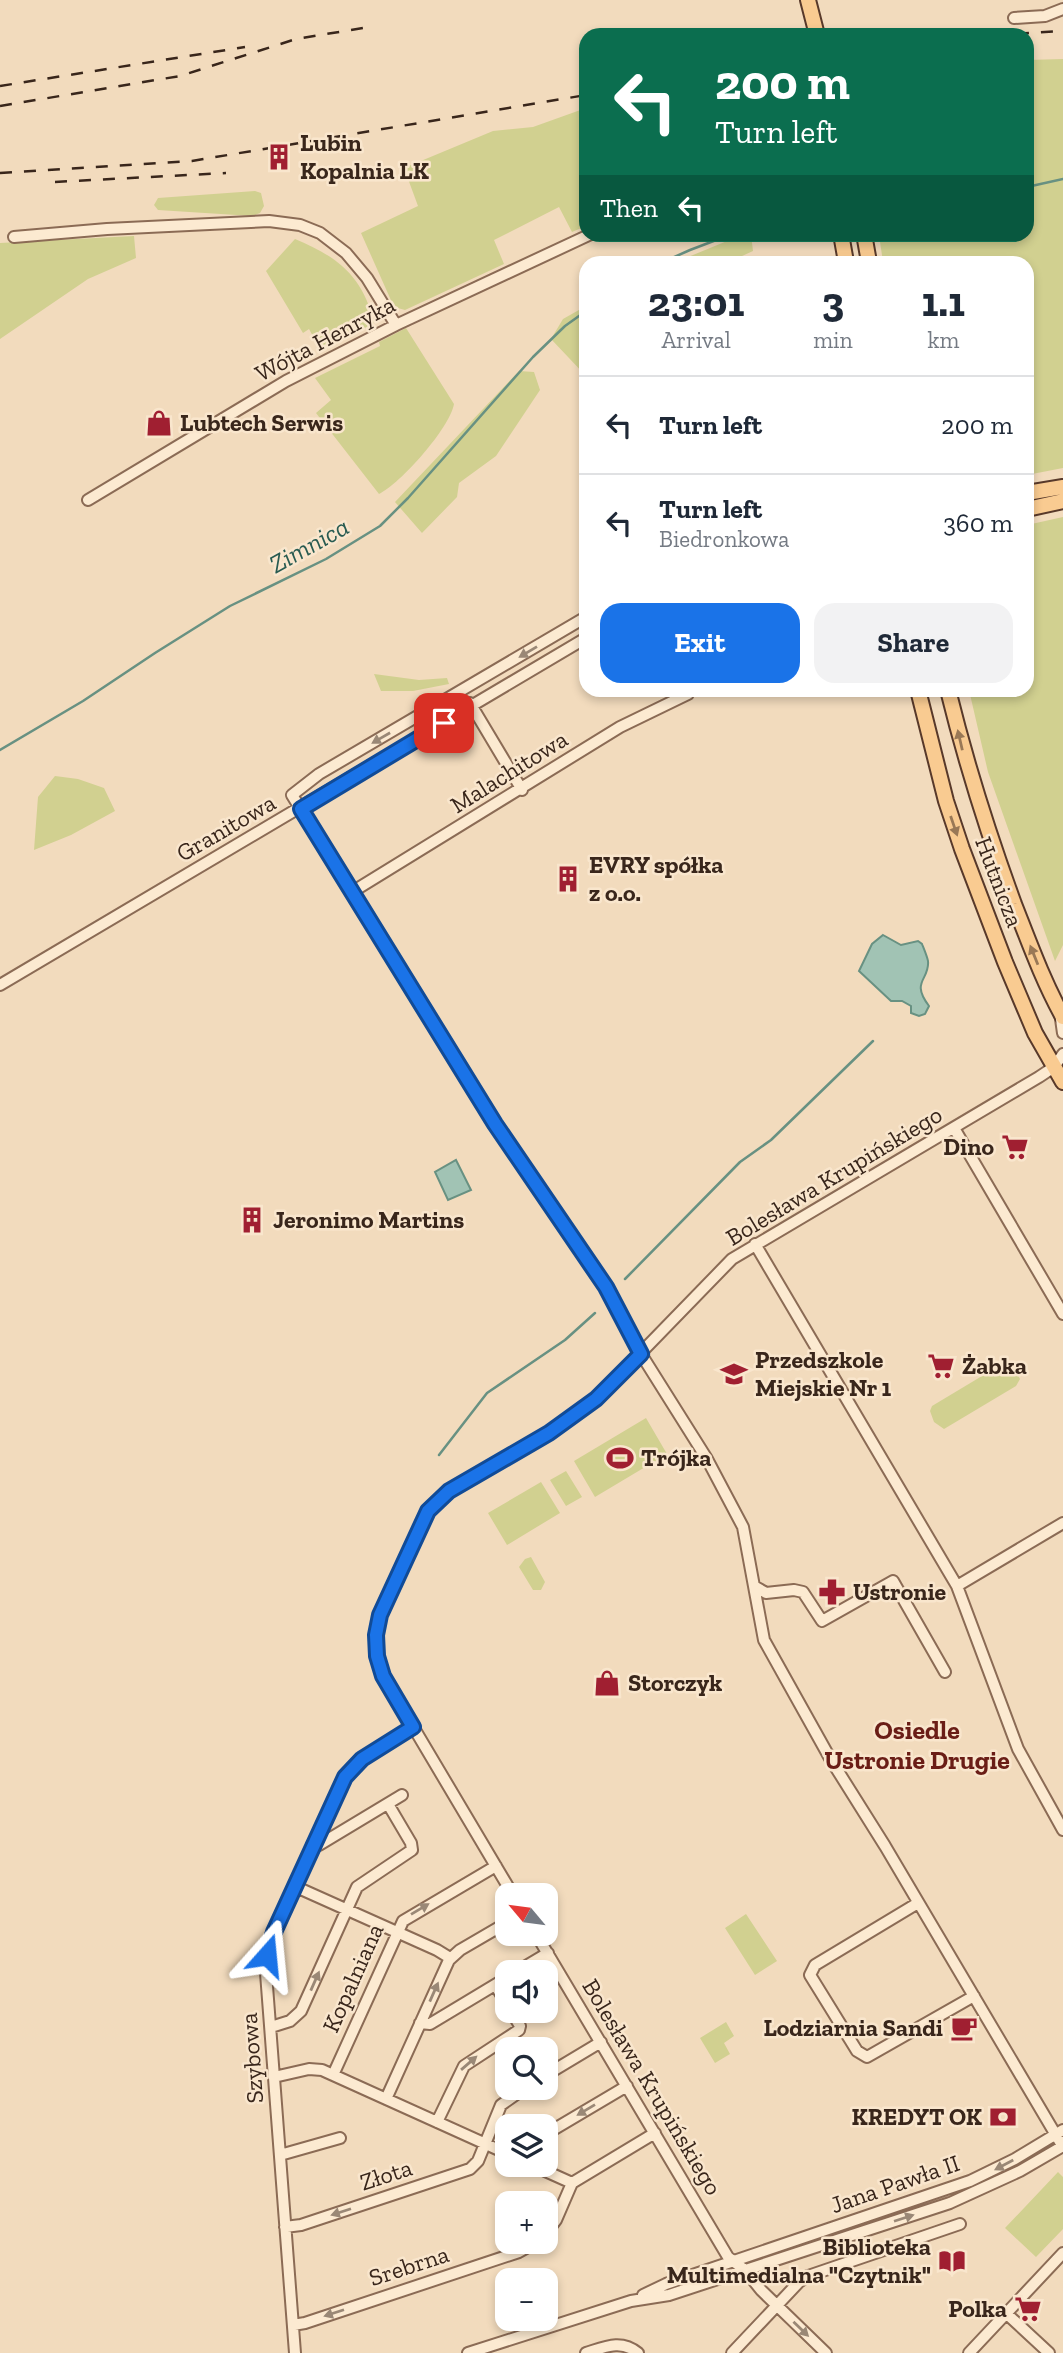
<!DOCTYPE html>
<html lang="en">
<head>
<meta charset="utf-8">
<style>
  :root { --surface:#fff; --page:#f2f2f3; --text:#1f2937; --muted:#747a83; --line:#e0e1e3; --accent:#1a73e8 }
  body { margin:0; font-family:"Zilla Slab",serif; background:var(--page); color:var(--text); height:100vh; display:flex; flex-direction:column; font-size:26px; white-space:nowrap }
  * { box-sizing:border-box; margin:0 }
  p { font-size:23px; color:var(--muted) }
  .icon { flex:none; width:38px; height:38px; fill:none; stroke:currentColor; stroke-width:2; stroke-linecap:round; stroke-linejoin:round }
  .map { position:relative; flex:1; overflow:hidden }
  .sheet { position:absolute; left:579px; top:256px; width:455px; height:441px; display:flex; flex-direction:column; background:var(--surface); border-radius:21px; box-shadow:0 4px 10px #0003 }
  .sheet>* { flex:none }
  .banner { position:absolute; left:579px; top:28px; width:455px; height:214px; border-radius:21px; box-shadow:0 4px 10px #0003; background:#0b6e4f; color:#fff; overflow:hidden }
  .needle { width:46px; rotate:299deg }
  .controls { position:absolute; left:495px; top:1883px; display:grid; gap:14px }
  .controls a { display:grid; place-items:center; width:63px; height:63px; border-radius:14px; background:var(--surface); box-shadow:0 4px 10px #0003; font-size:35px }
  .pin { position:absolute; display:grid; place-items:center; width:60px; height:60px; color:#fff; margin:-30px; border-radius:14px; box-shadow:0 4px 10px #0006 }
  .me { position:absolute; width:77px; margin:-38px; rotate:18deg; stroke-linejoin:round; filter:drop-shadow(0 0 5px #0008) }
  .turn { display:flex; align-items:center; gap:24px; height:147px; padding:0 21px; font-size:32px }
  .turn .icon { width:91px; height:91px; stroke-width:2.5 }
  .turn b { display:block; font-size:49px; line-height:60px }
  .then { display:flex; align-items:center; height:66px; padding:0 21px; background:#0003; gap:14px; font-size:26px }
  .eta { display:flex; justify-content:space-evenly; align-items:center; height:119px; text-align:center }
  .eta b { font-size:42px; font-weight:700; line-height:49px }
  .primary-button { display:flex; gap:14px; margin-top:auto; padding:14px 21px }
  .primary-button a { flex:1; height:80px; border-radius:21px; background:var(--accent); color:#fff; font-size:28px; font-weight:700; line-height:80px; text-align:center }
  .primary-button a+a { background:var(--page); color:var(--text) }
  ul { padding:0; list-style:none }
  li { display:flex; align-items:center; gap:21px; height:98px; padding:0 21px; border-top:2px solid var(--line) }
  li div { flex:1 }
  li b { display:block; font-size:26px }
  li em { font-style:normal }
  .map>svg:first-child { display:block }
  .green { fill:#d1d090 }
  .water { fill:#a1c3b4; stroke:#689182; stroke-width:2 }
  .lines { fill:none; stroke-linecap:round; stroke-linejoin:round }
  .stream { stroke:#689182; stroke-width:2.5 }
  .minor-casing { stroke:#8b6b55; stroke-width:14 }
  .major-casing { stroke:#58392a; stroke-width:18 }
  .minor { stroke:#fcead1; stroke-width:10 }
  .major { stroke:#f9cb91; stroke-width:14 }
  .rail { stroke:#39261b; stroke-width:2.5; stroke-dasharray:12 12; stroke-linecap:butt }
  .oneway { fill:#9a8876 }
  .oneway2 { fill:#997856 }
  .route-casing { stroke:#114b97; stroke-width:18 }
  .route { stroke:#1a73e8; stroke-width:12 }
  .labels { text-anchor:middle; stroke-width:5; stroke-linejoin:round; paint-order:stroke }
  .poi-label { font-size:24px; font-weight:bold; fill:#39261b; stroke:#f9e6cd; text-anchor:start }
  .street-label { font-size:24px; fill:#39261b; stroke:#f9e6cd }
  .water-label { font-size:26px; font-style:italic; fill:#285b51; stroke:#f9e6cd }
  .neighbourhood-label { font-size:26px; font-weight:bold; fill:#6a1d16; stroke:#f9e6cd }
</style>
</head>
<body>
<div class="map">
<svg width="1063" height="2353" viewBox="0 0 1063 2353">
  <rect width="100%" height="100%" fill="#f2dbbd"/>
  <!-- green -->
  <path class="green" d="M1063,59V468L1027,475V262H883L879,235L1027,234V60Z
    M586,108V226L572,232L559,207L494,240L504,264L405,310L394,307L361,233L418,206L404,168L493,131L533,127Z
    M255,191L261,193L264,206L260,213L252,216L158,210L154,205L158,198Z
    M744,234L751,235L753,251L729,262H676Z
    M134,236L136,258L88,279L0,339V243Z
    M295,239C338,257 363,276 374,323L321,351L309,329L303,333L266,271Z
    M586,306V376L551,339L563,319Z
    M406,328L454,404C450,428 400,484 379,494L316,413L331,400L315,378L380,346L379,342Z
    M519,371L534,372L540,390L496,456L459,483L457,497L422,533L395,502Z
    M1063,517V945L1055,961L988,772L969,690H1027V525Z
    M374,674L419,680L447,678L449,684L413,691H381Z
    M55,776L78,779L104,788L115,811L71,835L34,850L38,797Z
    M1002,1364L1013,1366L1020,1379L1016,1386L944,1429L934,1422L930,1411L932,1406Z
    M646,1418L667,1454L595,1497L574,1461Z
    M566,1471L582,1497L566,1506L550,1480Z
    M541,1482L560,1513L507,1545L488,1513Z
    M531,1557L545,1582L541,1590H533L519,1567L525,1559Z
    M746,1914L777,1961L755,1975L725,1928Z
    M726,2022L734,2036L724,2043L730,2054L715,2063L700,2038Z
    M1058,2172L1063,2177V2229L1036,2257L1005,2228Z"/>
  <!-- water -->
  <path class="water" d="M883,935L901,945L918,941L922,944C924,949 927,956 928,961C930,980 910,981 929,1006L925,1014L919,1016L911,1013V1006L902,1001H891L859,971L872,944Z
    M456,1160L471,1190L448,1200L435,1172Z"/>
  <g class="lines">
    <!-- stream -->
    <path class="stream" d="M1027,187L1063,179
      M663,262L690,250L732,234
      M0,750L83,701L155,653L230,606L326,559L380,526L408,498L533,357L565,326L586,311
      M625,1279L740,1162L771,1140L873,1041
      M439,1455L487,1393L565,1340L595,1313"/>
    <!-- minor casing -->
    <g class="minor-casing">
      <path id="minor" d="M1014,18L1045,16L1063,9
        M14,237L107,229L269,221L300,225L320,233L346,253L367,278L396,325
        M88,500L286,381L396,325L591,234
        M586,617L319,774L292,795L495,1124L606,1287L641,1354L707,1459L743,1527L764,1640L831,1760L885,1846L1063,2147
        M470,703L522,790
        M352,892L620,727L688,694L686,690
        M0,985L586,638
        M1060,1012L1063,1033
        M954,1128L1063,1314
        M755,1244L957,1586L1018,1749L1063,1830
        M754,1586L766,1593L794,1590L803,1592L822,1621L893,1581L945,1672
        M957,1586L1063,1523
        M312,1845H319L402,1795
        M294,1886L437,1950L450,1958
        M513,1895L383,1676L376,1644L380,1615L421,1524L434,1504L449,1491L549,1433L596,1399L732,1259L1039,1077L1054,1067L1063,1054
        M918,1903L815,1965L810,1975L857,2051L867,2057L974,1996
        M536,1934L728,2257L746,2271L761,2290L826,2353
        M516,1972L548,1953
        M495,1985L508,2005
        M420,2023L430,2024L508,1977
        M271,2027L290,2021L301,2011L357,1887L412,1850L411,1843L388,1804
        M333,2075L403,1921L496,1866
        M546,2075L601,2042
        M274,2077L309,2069L322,2070L508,2154
        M386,2099L449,1960L460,1950L508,1922
        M437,2122L464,2066L519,2030L520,2026L511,2011
        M546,2134L627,2086
        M280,2155L340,2138
        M532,2165L572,2183
        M285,2227L301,2225L470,2169L478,2161L501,2105L525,2088
        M546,2233L556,2220L572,2183L655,2133
        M643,2295L666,2284L970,2181L1015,2159L1063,2130
        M1007,2314L1049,2353
        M293,2325L305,2323L519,2252L537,2242
        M295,2353L266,1973L268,1948L345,1777L364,1758L413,1727
        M468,2353L631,2301L669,2295L950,2203L1020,2171L1063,2146
        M586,2353C605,2347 621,2339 638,2353
        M732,2353L799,2282L808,2276L960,2224
        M969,2353L1063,2253"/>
    </g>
    <!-- major casing -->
    <g class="major-casing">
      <path id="major" d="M808,0L817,35
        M841,234L846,262
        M864,234L869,262
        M1027,493L1063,487
        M1027,509L1063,501
        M918,690L946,801L962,849L1005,962L1035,1033L1063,1082
        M948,690C966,763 988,833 1014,904C1029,942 1043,981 1063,1017"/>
    </g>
    <!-- minor -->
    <use href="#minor" class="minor"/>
    <!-- major -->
    <use href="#major" class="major"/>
    <!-- rail -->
    <path class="rail" d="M993,35L1063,31
      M0,86L245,47
      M0,106L180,76L296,39L369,27
      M0,173L192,161L586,95
      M55,182L226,173"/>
  </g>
  <!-- one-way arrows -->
  <defs><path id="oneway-solid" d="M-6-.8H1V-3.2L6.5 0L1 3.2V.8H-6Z" transform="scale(1.75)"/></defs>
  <g class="oneway">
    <use href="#oneway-solid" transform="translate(528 652) rotate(149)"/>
    <use href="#oneway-solid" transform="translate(381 738) rotate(150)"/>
    <use href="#oneway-solid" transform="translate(420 1909) rotate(-31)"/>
    <use href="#oneway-solid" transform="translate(315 1981) rotate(-66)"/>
    <use href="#oneway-solid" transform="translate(434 1992) rotate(-66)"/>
    <use href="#oneway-solid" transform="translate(469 2063) rotate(-41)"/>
    <use href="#oneway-solid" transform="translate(586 2110) rotate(149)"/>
    <use href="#oneway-solid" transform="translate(1004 2165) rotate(152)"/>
    <use href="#oneway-solid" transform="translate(341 2212) rotate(162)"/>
    <use href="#oneway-solid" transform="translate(904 2218) rotate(-18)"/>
    <use href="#oneway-solid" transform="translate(334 2313) rotate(162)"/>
    <use href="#oneway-solid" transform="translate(801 2329) rotate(44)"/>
  </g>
  <g class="oneway2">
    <use href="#oneway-solid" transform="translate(960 740) rotate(-103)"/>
    <use href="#oneway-solid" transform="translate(954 826) rotate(71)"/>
    <use href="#oneway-solid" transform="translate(1034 955) rotate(-112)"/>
  </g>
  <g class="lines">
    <!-- route casing -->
    <g class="route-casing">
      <path id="route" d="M267,1955L274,1932L345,1777L362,1759L413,1727L383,1676L377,1656L376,1635L380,1615L428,1511L449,1491L549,1433L596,1399L641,1354L606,1287L495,1124L301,809L444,723"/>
    </g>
    <!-- route -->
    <use href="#route" class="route"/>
  </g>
  <!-- icons -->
  <defs>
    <g id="building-bare" transform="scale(2.1)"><path d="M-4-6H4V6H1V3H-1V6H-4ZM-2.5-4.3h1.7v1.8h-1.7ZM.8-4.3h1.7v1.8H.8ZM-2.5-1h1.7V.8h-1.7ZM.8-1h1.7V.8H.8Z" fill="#a01f31" stroke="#f9e6cd" stroke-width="2.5" paint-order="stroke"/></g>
    <g id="shop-bare" transform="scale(2.1)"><path d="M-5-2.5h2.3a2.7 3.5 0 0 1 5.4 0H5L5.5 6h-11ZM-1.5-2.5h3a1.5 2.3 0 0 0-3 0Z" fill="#a01f31" stroke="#f9e6cd" stroke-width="2.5" paint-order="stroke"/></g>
    <g id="supermarket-bare" transform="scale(2.1)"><path d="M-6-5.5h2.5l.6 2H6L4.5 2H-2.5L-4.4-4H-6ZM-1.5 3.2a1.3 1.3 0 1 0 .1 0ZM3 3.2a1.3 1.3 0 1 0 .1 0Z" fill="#a01f31" stroke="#f9e6cd" stroke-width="2.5" paint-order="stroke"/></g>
    <g id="school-bare" transform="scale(2.1)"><path d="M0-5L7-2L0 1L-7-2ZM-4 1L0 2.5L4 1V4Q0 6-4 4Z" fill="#a01f31" stroke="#f9e6cd" stroke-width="2.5" paint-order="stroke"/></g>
    <g id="stadium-bare" transform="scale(2.1)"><path d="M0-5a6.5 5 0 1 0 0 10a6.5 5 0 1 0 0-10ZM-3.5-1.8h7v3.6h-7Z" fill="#a01f31" stroke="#f9e6cd" stroke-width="2.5" paint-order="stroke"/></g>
    <g id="pharmacy-bare" transform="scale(2.1)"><path d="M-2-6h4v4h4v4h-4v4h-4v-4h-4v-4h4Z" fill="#a01f31" stroke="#f9e6cd" stroke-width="2.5" paint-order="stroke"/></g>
    <g id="cafe-bare" transform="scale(2.1)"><path d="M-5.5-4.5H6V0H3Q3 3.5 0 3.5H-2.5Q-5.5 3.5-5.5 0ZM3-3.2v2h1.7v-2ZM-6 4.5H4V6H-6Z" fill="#a01f31" stroke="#f9e6cd" stroke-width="2.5" paint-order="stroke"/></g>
    <g id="bank-bare" transform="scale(2.1)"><path d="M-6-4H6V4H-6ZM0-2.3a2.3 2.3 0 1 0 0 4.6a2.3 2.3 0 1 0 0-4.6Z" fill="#a01f31" stroke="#f9e6cd" stroke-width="2.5" paint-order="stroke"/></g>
    <g id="library-bare" transform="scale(2.1)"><path d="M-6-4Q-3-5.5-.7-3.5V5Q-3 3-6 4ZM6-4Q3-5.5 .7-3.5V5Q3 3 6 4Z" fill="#a01f31" stroke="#f9e6cd" stroke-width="2.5" paint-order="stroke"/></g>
  </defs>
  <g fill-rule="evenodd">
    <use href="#building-bare" x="279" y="157"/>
    <use href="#shop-bare" x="159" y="423"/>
    <use href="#building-bare" x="568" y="879"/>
    <use href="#supermarket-bare" x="1015" y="1147"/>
    <use href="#building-bare" x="252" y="1220"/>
    <use href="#supermarket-bare" x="941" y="1366"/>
    <use href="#school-bare" x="734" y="1374"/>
    <use href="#stadium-bare" x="620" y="1458"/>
    <use href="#pharmacy-bare" x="832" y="1592"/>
    <use href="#shop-bare" x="607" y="1683"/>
    <use href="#cafe-bare" x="964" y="2028"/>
    <use href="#bank-bare" x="1003" y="2117"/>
    <use href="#library-bare" x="952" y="2261"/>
    <use href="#supermarket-bare" x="1028" y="2309"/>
  </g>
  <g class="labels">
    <!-- poi labels -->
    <g class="poi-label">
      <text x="300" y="151">Lubin<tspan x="300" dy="28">Kopalnia LK</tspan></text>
      <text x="180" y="431">Lubtech Serwis</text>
      <text x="589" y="873">EVRY spółka<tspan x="589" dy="28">z o.o.</tspan></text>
      <text x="994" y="1155" text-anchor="end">Dino</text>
      <text x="273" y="1228">Jeronimo Martins</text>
      <text x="755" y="1368">Przedszkole<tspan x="755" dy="28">Miejskie Nr 1</tspan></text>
      <text x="962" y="1374">Żabka</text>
      <text x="641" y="1466">Trójka</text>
      <text x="853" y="1600">Ustronie</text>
      <text x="628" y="1691">Storczyk</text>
      <text x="943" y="2036" text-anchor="end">Lodziarnia Sandi</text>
      <text x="982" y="2125" text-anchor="end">KREDYT OK</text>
      <text x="931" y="2255" text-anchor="end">Biblioteka<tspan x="931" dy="28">Multimedialna "Czytnik"</tspan></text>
      <text x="1007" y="2317" text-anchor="end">Polka</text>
    </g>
    <!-- street labels -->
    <g class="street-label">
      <text transform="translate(325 339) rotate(-28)" y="8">Wójta Henryka</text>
      <text transform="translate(509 772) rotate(-32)" y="8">Malachitowa</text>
      <text transform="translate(226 828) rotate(-30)" y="8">Granitowa</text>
      <text transform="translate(999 882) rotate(69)" y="8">Hutnicza</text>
      <text transform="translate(834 1176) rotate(-31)" y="8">Bolesława Krupińskiego</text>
      <text transform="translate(353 1978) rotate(-66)" y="8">Kopalniana</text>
      <text transform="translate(252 2058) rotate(-94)" y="8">Szybowa</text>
      <text transform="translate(652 2087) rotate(59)" y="8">Bolesława Krupińskiego</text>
      <text transform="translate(386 2175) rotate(-18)" y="8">Złota</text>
      <text transform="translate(895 2184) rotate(-19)" y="8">Jana Pawła II</text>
      <text transform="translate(409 2266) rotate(-18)" y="8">Srebrna</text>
    </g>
    <!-- water labels -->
    <g class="water-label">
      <text transform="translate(309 545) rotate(-29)" y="9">Zimnica</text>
    </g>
    <!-- neighbourhood labels -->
    <g class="neighbourhood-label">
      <text x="917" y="1739">Osiedle<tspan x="917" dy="30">Ustronie Drugie</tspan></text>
    </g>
  </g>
</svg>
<div class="controls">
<a><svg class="needle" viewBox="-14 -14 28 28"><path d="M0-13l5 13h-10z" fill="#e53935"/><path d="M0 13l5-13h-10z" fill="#747a83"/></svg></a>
<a><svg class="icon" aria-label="sound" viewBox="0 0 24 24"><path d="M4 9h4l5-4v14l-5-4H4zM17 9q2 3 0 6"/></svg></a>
<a><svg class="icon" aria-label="search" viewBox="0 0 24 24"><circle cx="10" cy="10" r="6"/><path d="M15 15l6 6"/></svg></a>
<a><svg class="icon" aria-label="layers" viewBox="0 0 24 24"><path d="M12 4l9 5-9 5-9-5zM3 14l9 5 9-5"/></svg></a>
<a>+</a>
<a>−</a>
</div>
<div class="pin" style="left:444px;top:723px;background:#d93025"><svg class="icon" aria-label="arrive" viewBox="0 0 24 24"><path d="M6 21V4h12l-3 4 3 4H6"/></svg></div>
<svg class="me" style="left:267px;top:1955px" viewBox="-20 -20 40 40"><path d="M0-17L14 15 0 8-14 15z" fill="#1a73e8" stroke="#fff" stroke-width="4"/></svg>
<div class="banner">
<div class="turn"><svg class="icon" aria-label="left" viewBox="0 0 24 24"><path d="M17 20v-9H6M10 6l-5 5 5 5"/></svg><div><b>200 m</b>Turn left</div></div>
<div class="then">Then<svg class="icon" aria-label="left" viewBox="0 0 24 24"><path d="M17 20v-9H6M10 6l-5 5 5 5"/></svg></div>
</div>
<section class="sheet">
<div class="eta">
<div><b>23:01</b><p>Arrival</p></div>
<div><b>3</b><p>min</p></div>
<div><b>1.1</b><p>km</p></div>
</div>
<ul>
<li><svg class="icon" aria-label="left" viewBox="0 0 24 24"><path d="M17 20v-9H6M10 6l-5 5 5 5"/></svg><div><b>Turn left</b></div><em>200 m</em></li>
<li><svg class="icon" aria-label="left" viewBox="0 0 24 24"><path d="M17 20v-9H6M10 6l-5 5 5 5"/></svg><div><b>Turn left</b><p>Biedronkowa</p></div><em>360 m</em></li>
</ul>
<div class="primary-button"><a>Exit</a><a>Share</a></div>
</section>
</div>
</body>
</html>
